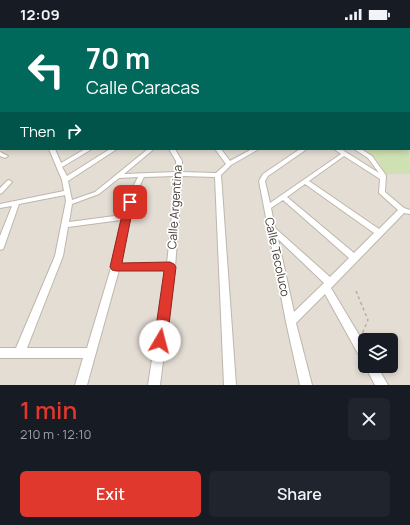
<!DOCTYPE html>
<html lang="en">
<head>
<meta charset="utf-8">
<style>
  :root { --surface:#171b24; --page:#20242c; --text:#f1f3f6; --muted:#9ea1a6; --accent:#e0382c }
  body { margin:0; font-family:Manrope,sans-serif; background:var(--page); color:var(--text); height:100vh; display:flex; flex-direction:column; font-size:15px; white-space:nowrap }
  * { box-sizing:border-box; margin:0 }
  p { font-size:13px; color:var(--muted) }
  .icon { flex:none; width:22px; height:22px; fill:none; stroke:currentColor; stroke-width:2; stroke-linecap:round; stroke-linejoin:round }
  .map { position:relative; height:357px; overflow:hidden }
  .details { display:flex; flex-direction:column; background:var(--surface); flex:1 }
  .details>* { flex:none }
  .hud { position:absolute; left:0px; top:0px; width:410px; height:122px; box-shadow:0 2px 6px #0003; background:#00695c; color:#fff; overflow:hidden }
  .buttons { position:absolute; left:358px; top:305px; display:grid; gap:8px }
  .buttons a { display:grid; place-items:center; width:40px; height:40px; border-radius:6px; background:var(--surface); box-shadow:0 2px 6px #0003; font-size:20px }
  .pin { position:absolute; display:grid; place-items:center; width:34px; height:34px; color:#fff; margin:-17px; border-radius:8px; box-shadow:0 2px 6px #0006 }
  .me { position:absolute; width:44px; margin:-22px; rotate:8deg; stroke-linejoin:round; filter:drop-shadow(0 0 3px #0008) }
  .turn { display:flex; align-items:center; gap:14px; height:84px; padding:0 20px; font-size:18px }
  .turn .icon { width:52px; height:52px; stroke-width:2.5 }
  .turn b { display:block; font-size:28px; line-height:34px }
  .then { display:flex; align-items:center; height:38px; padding:0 20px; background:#0003; gap:8px; font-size:15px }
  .round { display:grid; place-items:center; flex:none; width:42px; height:42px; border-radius:6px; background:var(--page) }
  .head { display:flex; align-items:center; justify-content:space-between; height:68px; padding:0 20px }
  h1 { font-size:24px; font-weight:600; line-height:30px; color:var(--accent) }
  .action { display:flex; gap:8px; margin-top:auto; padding:8px 20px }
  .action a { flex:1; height:46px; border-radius:6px; background:var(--accent); color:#fff; font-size:16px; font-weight:600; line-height:46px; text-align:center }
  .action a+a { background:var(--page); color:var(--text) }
  .status { display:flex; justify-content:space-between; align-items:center; height:28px; padding:0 20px; background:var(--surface); direction:ltr }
  .status svg { height:11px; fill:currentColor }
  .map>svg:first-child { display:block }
  .residential { fill:#e3ddd4; fill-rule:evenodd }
  .green { fill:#cfe0b2 }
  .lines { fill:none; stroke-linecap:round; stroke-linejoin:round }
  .minor-casing { stroke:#bdb6ac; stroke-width:2 }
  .major-casing { stroke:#d4ad6f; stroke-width:2 }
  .path { stroke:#baad9c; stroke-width:1.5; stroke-dasharray:3 3; stroke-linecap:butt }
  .minor { fill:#fff; fill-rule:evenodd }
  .major { fill:#f2d29c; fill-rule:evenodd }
  .route { fill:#e0382c; stroke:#92241d }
  .labels { text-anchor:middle; stroke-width:3.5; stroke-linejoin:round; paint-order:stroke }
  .near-street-label { font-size:12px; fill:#423c35; stroke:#fff }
</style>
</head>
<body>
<div class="status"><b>12:09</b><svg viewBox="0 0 49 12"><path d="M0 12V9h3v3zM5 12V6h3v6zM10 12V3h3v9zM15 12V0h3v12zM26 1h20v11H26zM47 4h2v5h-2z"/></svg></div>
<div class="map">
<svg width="410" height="357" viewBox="0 0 410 357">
  <rect width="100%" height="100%" fill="#f0ece5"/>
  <!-- residential -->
  <path class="residential" d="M0,49L1,121H409L410,49V357H0ZM365,312H391V338H365Z"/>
  <!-- green -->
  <path class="green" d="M409,117L410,146H386L376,130L362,121H409Z"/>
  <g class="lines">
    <!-- minor casing -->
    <g class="minor-casing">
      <path id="minor" d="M0,51H1V54H0Z
        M409,54H410V56H409Z
        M0,62H1V66H0Z
        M409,62H410V64H409Z
        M0,74H1V76H0Z
        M409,81H410V83H409Z
        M409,113H410V117H409Z
        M49,121H55L61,135L85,121H92L62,139L67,148L110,121H117L68,153L72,172L95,164L148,121H154L124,146L176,144V133L169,121H175L182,133V144L216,145L226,136L215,121H221L230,133L252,121H259L231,137L221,147L236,357H224L215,149L182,148L175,239L160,357H148L166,242H119L87,357H75L83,330H0V320H16L55,228L66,173L65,167L19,176L4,219L3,221L0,222V208L12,178L0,180V176L64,163L62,152ZM176,148L167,236H120C127,206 129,176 144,149ZM138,149L128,169L122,187L69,194L72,176L99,166L119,150ZM121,192L111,240L87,320H27L63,228L68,199Z
        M300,121H307L268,148L265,153L270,175L341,126L334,121H341L379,145L368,130L354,121H361L372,128L385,146L386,147L385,164L404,180L410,182V186L404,185L331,260L365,317V332L361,331L325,266L296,295L312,357H300L286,294L259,153L263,146ZM344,128L380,151L379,165L398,182L379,201L309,153ZM305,156L374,205L354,225L287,169ZM283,172L349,230L330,249L275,200L271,180ZM278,211L324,255L294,284Z
        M0,124L8,128L5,130L0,128Z
        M9,152L12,154L2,165L0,166V160L7,153Z
        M365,338H377L388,357H375Z"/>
    </g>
    <!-- major casing -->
    <g class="major-casing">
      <path id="major" d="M409,67H410V71H409Z
        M409,93H410V97H409Z"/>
    </g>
    <!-- path -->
    <path class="path" d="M356,263L368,292L362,306"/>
    <!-- minor -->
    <use href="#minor" class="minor"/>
    <!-- major -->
    <use href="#major" class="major"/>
  </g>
  <!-- sky -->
  <linearGradient id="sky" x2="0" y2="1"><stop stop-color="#8ec0e8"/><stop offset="0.49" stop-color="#f8f6f3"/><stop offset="1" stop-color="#f8f6f3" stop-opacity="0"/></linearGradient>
  <rect width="410" height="99" fill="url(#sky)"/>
  <!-- route -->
  <path class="route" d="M130,171L134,174L122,235L170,234L174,236L176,239L167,313L165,317L160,319L156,317L154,313L164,243H116L112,242L110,239L125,174Z"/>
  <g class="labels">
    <!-- near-street labels -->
    <g class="near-street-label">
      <text transform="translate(175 179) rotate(-86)" y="4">Calle Argentina</text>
      <text transform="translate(277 229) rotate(78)" y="4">Calle Tecoluco</text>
    </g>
  </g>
</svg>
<div class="buttons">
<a><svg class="icon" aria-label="layers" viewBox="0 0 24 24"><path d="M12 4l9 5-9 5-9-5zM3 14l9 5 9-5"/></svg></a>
</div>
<div class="pin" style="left:130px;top:174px;background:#d93025"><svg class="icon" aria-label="arrive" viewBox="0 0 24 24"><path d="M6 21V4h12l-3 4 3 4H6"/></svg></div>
<svg class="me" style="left:160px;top:313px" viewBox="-20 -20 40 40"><circle r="19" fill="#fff"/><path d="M0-13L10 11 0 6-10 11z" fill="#e0382c"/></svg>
<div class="hud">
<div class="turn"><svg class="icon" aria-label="left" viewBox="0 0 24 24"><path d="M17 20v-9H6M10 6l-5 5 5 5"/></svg><div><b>70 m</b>Calle Caracas</div></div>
<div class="then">Then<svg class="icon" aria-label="right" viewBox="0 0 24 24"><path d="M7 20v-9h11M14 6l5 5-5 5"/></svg></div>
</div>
</div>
<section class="details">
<div class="head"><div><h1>1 min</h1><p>210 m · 12:10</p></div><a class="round"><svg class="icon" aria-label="close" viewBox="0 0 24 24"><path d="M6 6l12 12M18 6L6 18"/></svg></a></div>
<div class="action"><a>Exit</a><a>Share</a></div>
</section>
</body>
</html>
